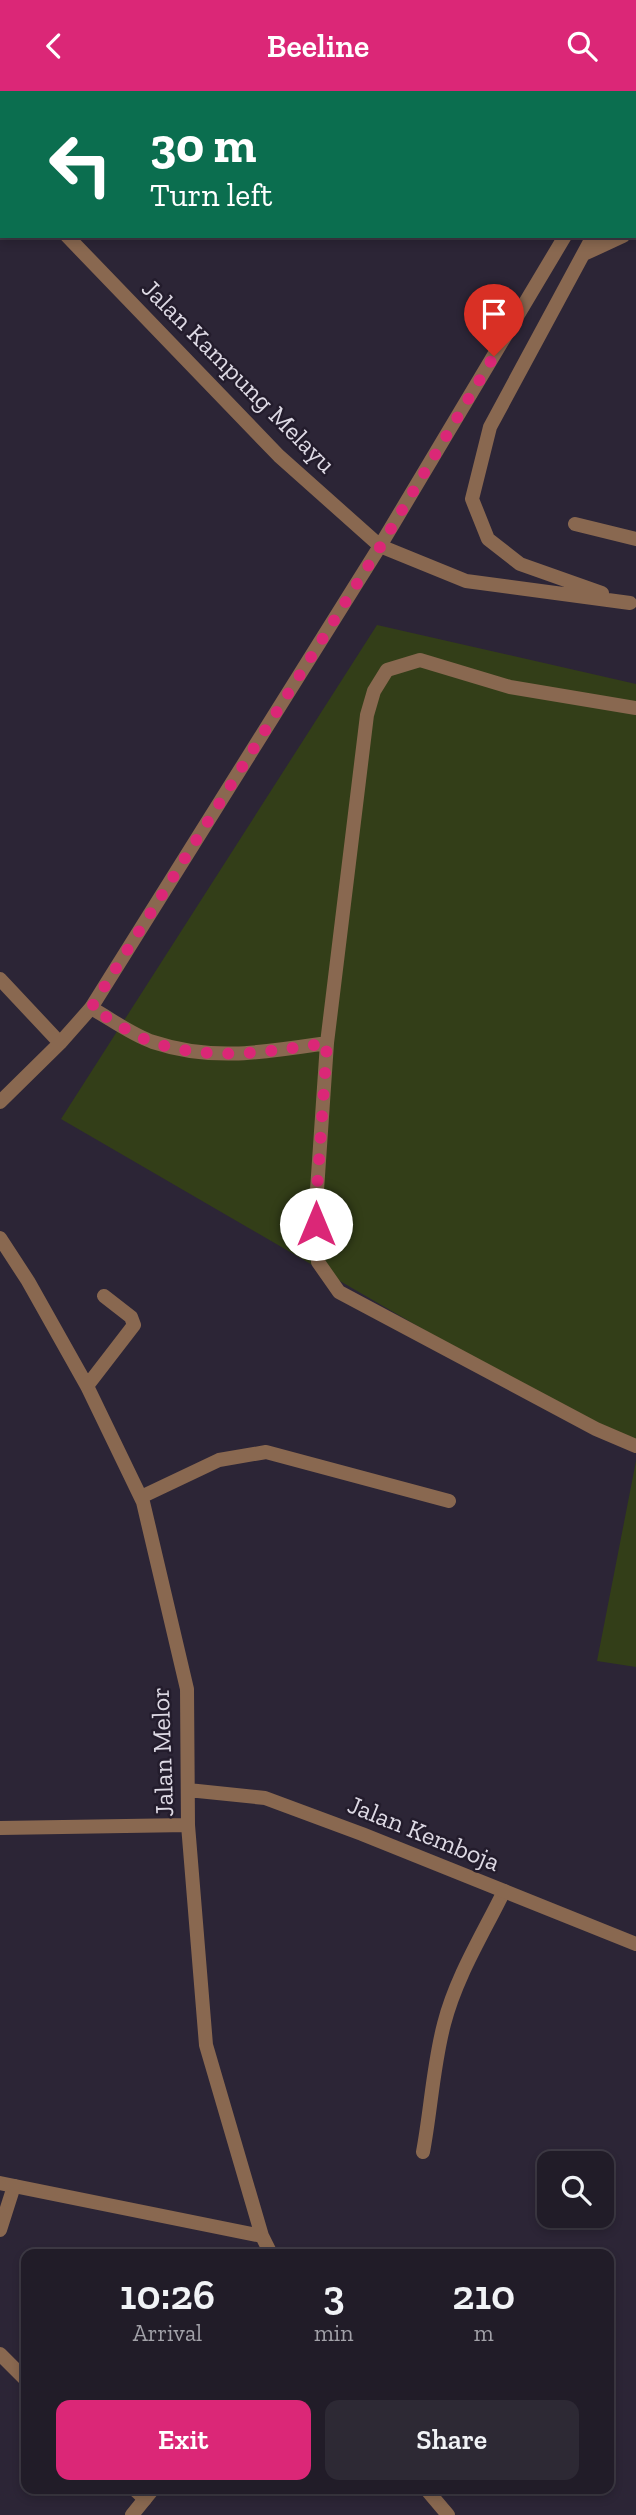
<!DOCTYPE html>
<html lang="en">
<head>
<meta charset="utf-8">
<style>
  :root { --surface:#211c28; --page:#2d2934; --text:#f1f3f6; --muted:#a2a1a8; --line:#3e3a45; --accent:#db2777 }
  body { margin:0; font-family:"Zilla Slab",serif; background:var(--page); color:var(--text); height:100vh; display:flex; flex-direction:column; font-size:26px; white-space:nowrap }
  * { box-sizing:border-box; margin:0 }
  p { font-size:23px; color:var(--muted) }
  .icon { flex:none; width:38px; height:38px; fill:none; stroke:currentColor; stroke-width:2; stroke-linecap:round; stroke-linejoin:round }
  .map { position:relative; flex:1; overflow:hidden }
  .panel { position:absolute; left:21px; top:2158px; width:593px; height:245px; display:flex; flex-direction:column; background:var(--surface); border-radius:14px; box-shadow:0 4px 10px #0003,0 0 0 2px var(--line) }
  .panel>* { flex:none }
  .hud { position:absolute; left:0px; top:0px; width:637px; height:147px; box-shadow:0 4px 10px #0003,0 0 0 2px var(--line); background:#0b6e4f; color:#fff; overflow:hidden }
  .tools { position:absolute; left:537px; top:2060px; display:grid; gap:14px }
  .tools a { display:grid; place-items:center; width:77px; height:77px; border-radius:14px; background:var(--surface); box-shadow:0 4px 10px #0003,0 0 0 2px var(--line); font-size:35px }
  .pin { position:absolute; display:grid; place-items:center; width:60px; height:60px; color:#fff; margin:-72px -30px; border-radius:50% 50% 50% 0; rotate:-45deg; box-shadow:0 0 7px #0007 }
  .pin .icon { rotate:45deg }
  .me { position:absolute; width:77px; margin:-38px; rotate:0deg; stroke-linejoin:round; filter:drop-shadow(0 0 5px #0008) }
  .turn { display:flex; align-items:center; gap:24px; height:147px; padding:0 35px; font-size:32px }
  .turn .icon { width:91px; height:91px; stroke-width:2.5 }
  .turn b { display:block; font-size:49px; line-height:60px }
  .eta { display:flex; justify-content:space-evenly; align-items:center; height:119px; text-align:center }
  .eta b { font-size:42px; font-weight:600; line-height:49px }
  .cta { display:flex; gap:14px; margin-top:auto; padding:14px 35px }
  .cta a { flex:1; height:80px; border-radius:14px; background:var(--accent); color:#fff; font-size:28px; font-weight:600; line-height:80px; text-align:center }
  .cta a+a { background:var(--page); color:var(--text) }
  header { display:flex; justify-content:space-between; align-items:center; height:91px; padding:0 35px; background:var(--accent); color:#fff; font-size:32px; font-weight:600 }
  .map>svg:first-child { display:block }
  .green { fill:#333e18 }
  .lines { fill:none; stroke-linecap:round; stroke-linejoin:round }
  .lane { stroke:#896850; stroke-width:14 }
  .street { stroke:#896850; stroke-width:14 }
  .route { stroke:#db2777; stroke-width:12; stroke-dasharray:0 21.6 }
  .labels { text-anchor:middle; stroke-width:5; stroke-linejoin:round; paint-order:stroke }
  .street-label { font-size:26px; fill:#ddd9e4; stroke:#231c2c }
</style>
</head>
<body>
<header><svg class="icon" aria-label="back" viewBox="0 0 24 24"><path d="M15 5l-7 7 7 7"/></svg>Beeline<svg class="icon" aria-label="search" viewBox="0 0 24 24"><circle cx="10" cy="10" r="6"/><path d="M15 15l6 6"/></svg></header>
<div class="map">
<svg width="636" height="2424" viewBox="0 0 636 2424">
  <rect width="100%" height="100%" fill="#2c2536"/>
  <!-- green -->
  <path class="green" d="M377,534L636,593V1362L61,1028Z
    M636,1370V1576L597,1570Z"/>
  <g class="lines">
    <!-- lane -->
    <path class="lane" d="M575,433L636,448
      M636,617L510,596L420,569L387,579L374,600L367,624L327,952L316,1114L318,1171L339,1201L596,1338L636,1355
      M91,917C111,928 132,944 153,951C213,971 266,961 327,952
      M423,2061C431,2018 433,1975 444,1933C456,1886 483,1843 504,1800
      M0,2139L14,2095
      M0,2263L26,2289
      M134,2398L145,2408"/>
    <!-- street -->
    <path class="street" d="M605,0V2
      M0,75L2,77
      M635,138H636
      M67,145L279,365L380,455L466,490L630,512
      M593,145L490,336L472,408L488,448L520,473L602,502
      M584,163L623,145
      M0,888L60,952
      M0,1011L60,952L91,917L380,455L565,145
      M0,1147L28,1190L87,1295L143,1411L187,1598L188,1734L206,1954L262,2145L271,2163
      M87,1295L134,1234L131,1226L104,1205
      M141,1406L219,1369L266,1361L449,1410
      M188,1699L265,1707L362,1743L636,1853
      M0,1737L188,1734
      M0,2092L262,2145
      M426,2398L448,2424
      M132,2424L153,2398"/>
  </g>
  <g class="lines">
    <!-- route -->
    <path class="route" d="M316,1133V1114L327,952C266,961 213,971 152,951C132,944 111,928 91,917L380,456L494,265"/>
  </g>
  <g class="labels">
    <!-- street labels -->
    <g class="street-label">
      <text transform="translate(239 285) rotate(45)" y="9">Jalan Kampung Melayu</text>
      <text transform="translate(162 1661) rotate(-92)" y="9">Jalan Melor</text>
      <text transform="translate(424 1742) rotate(22)" y="9">Jalan Kemboja</text>
    </g>
  </g>
</svg>
<div class="tools">
<a><svg class="icon" aria-label="search" viewBox="0 0 24 24"><circle cx="10" cy="10" r="6"/><path d="M15 15l6 6"/></svg></a>
</div>
<div class="pin" style="left:494px;top:265px;background:#d93025"><svg class="icon" aria-label="arrive" viewBox="0 0 24 24"><path d="M6 21V4h12l-3 4 3 4H6"/></svg></div>
<svg class="me" style="left:316px;top:1133px" viewBox="-20 -20 40 40"><circle r="19" fill="#fff"/><path d="M0-13L10 11 0 6-10 11z" fill="#db2777"/></svg>
<div class="hud">
<div class="turn"><svg class="icon" aria-label="left" viewBox="0 0 24 24"><path d="M17 20v-9H6M10 6l-5 5 5 5"/></svg><div><b>30 m</b>Turn left</div></div>
</div>
<section class="panel">
<div class="eta">
<div><b>10:26</b><p>Arrival</p></div>
<div><b>3</b><p>min</p></div>
<div><b>210</b><p>m</p></div>
</div>
<div class="cta"><a>Exit</a><a>Share</a></div>
</section>
</div>
</body>
</html>
